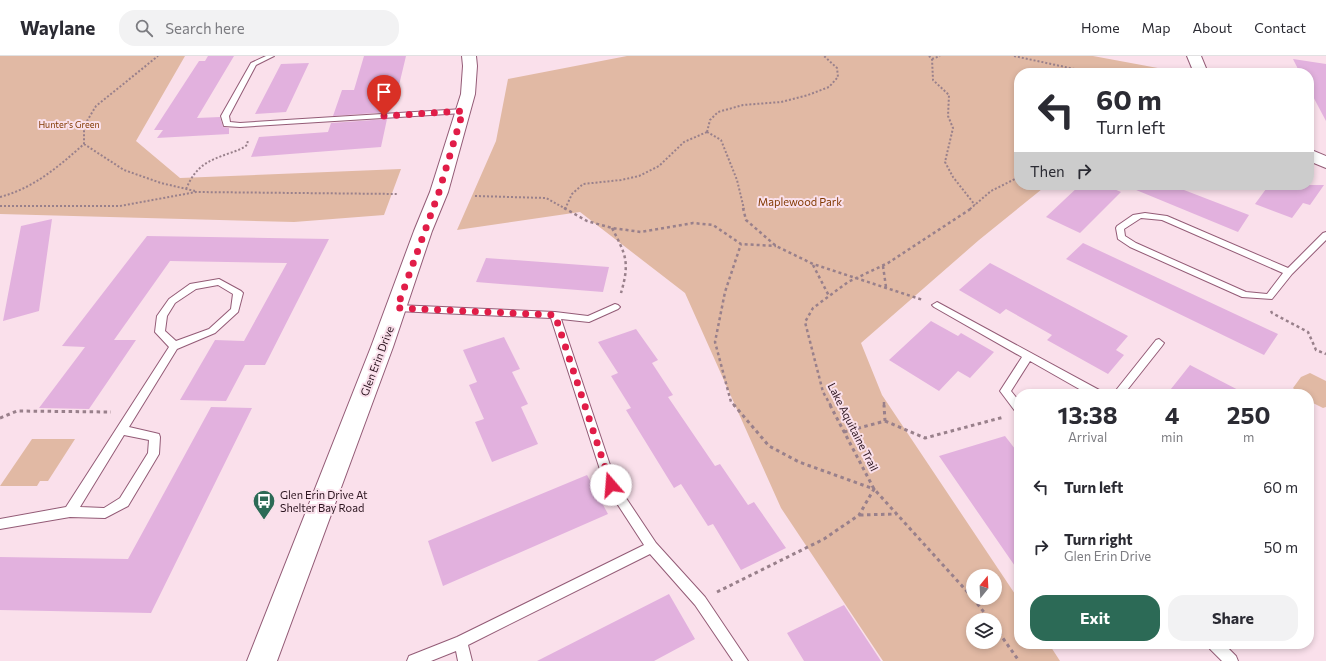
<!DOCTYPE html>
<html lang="en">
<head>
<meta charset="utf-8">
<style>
  :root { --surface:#fff; --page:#f2f2f3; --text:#2b2b33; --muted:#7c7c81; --line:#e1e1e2; --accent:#2c6a56 }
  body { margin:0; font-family:Commissioner,sans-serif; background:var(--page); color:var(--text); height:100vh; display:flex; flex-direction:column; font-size:15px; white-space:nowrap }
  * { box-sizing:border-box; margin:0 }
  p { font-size:13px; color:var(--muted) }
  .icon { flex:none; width:22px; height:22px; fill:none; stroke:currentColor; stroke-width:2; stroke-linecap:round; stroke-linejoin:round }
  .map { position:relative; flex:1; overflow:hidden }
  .drawer { position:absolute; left:1014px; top:333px; width:300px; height:260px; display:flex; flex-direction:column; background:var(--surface); border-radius:16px; box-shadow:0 2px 6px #0003 }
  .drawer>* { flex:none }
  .top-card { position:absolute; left:1014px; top:12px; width:300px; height:122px; border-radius:16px; box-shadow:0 2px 6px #0003; background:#fff; color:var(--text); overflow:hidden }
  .needle { width:26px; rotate:18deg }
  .controls { position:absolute; left:966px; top:513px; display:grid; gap:8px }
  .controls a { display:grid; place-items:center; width:36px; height:36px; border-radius:50%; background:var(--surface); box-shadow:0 2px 6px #0003; font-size:20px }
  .pin { position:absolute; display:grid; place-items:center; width:34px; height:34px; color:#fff; margin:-41px -17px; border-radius:50% 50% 50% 0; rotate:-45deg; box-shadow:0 0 4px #0007 }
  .pin .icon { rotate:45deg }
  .me { position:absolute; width:44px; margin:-22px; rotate:342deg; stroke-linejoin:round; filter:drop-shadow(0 0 3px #0008) }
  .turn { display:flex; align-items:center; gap:14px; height:84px; padding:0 16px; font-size:18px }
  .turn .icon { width:52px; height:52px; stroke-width:2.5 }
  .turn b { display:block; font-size:28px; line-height:34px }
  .then { display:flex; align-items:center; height:38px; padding:0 16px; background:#0003; gap:8px; font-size:15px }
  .eta { display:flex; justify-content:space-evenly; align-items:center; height:68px; text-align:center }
  .eta b { font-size:24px; font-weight:700; line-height:28px }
  .cta { display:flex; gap:8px; margin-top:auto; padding:8px 16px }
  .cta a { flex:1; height:46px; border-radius:16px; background:var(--accent); color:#fff; font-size:16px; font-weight:700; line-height:46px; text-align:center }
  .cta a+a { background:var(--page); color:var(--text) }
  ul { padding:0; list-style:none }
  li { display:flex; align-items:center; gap:12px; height:60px; padding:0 16px }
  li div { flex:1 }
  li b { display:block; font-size:15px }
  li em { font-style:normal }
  header { display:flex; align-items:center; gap:24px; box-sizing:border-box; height:56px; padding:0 20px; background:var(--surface); border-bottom:1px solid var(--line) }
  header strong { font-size:19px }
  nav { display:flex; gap:22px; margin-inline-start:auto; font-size:14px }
  .search { width:280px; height:36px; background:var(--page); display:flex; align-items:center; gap:10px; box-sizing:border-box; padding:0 14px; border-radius:16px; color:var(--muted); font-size:15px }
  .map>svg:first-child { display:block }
  .green { fill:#e1b9a4; fill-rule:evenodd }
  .building { fill:#e2b1de }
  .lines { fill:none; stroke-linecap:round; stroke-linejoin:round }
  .service-casing { stroke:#935b76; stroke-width:2 }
  .tertiary-casing { stroke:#935b76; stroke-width:2 }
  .path-far2 { stroke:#99808b; stroke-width:2; stroke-dasharray:2 2; stroke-linecap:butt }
  .path-far1 { stroke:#99808b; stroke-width:2.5; stroke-dasharray:3 3; stroke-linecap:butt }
  .path { stroke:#99808b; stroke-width:3; stroke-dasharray:3.5 3.5; stroke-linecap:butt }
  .service { fill:#fff; fill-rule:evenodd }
  .tertiary { fill:#fff; fill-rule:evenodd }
  .route { stroke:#e11d48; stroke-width:7; stroke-dasharray:0 12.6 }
  .labels { text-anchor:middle; stroke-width:4; stroke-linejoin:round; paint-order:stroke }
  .far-park-label { font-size:9px; fill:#813902; stroke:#fae0eb }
  .park-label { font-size:11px; fill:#813902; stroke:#fae0eb }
  .street-label { font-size:11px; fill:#2b141f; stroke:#fae0eb }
  .poi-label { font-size:11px; fill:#2b141f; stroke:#fae0eb; text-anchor:start }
</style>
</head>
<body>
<header>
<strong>Waylane</strong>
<div class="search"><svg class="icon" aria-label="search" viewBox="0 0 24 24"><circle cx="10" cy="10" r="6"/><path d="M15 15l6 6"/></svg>Search here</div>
<nav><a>Home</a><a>Map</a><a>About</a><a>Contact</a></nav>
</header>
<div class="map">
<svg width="1326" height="605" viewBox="0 0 1326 605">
  <rect width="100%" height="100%" fill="#fae0eb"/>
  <!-- green -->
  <path class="green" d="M0,0H185L136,85L180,122L401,113L384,159L294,166L0,158Z
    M627,0H1093L1174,15L1175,17H1019V129H1047L979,184L861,287L882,339L1019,544V588H1049L1060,605H883L781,452L685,237L580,156L457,174L496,85L508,23ZM973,520H995V542H973ZM973,564H995V586H973Z
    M1310,317L1326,325V351L1323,352L1309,345V338H1299L1293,332L1301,321Z
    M32,383H75L48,425H40L37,430H0Z"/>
  <!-- building -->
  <path class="building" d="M208,0H234L197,62L220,61L223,71L229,72V78L157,82L163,74H154L199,5H205Z
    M364,0H406L395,46L391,47L389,56L333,60L342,34H354Z
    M1293,3L1326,8V65L1309,33V17H1300Z
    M309,7L286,56L255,58L281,8Z
    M387,63L381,91L251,101L259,81L328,76L331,67Z
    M1080,129H1105L1121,136L1080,177L1046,161Z
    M1124,129H1171L1249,159L1238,176Z
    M1262,129H1324L1310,149L1303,147L1292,162L1255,148L1266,133L1261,131Z
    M52,163L39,255L3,265L21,170Z
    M147,180L329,183L265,309H245L226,345L180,344L215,284L244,285L287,207L170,205L114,284H136L89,353L39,352L85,291L62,290Z
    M1083,187L1278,278L1264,299L1066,203Z
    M486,202L609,211L603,236L476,226Z
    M990,207L1128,280L1116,294L1124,299L1108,318L1047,284L1052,279L1006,253L1000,258L959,234Z
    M931,265L958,280L961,277L994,296L970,322L958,315L939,335L889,304Z
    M636,273L658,304L652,307L673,339L668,341L715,410L720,408L748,449L754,446L786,492L741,514L713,468L708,470L681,428L674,432L626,354L631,352L611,320L618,317L598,286Z
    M504,281L520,313L512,316L528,348L521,351L538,388L492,406L475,366L484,363L469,329L477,326L463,294Z
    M1190,309L1246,338H1167Z
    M211,351L252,352L151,557L0,554V501L128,503Z
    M1005,380L1019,398V516L939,400Z
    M587,419L608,458L443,530L428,485Z
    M669,538L695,583L654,605H537Z
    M844,549L881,605H804L787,577Z"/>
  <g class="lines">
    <!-- service casing -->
    <g class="service-casing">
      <path id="service" d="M266,0H274L256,9L229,60L230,66L240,67L463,53L466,55L463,57L240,71L224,70L221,60L251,7Z
        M1145,157L1167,160L1288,212L1323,177L1326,176V184L1292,218L1272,243L1242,241L1130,191L1118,183L1116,172L1117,170L1133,159ZM1141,162L1162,164L1283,217L1267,238L1246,236L1136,187L1125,180L1124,173Z
        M219,223L241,235L243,237L238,256L215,277L177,293L129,371L155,377L159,378L160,381L159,398L128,450L105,462L70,461L0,473V463L66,451L169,291L155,276L157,260L169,243L190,228ZM218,229L233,238L231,253L209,273L176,285L165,275L167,260L175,247L196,233ZM124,379L149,384L148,397L120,442L104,452L80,451Z
        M937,246L1101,335L1102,338H1088L1030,305L1011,335L1019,345V356L1015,355L1000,335L1022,301L934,251L932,249Z
        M615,248L618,249L620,251L618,253L589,266L561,263L616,427L656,487L705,541L748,605H733L695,549L650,498L468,589L472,605H458L456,595L431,605H407L409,600L457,581L644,489L605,429L551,262L397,255L392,252L397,249L555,256L588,260Z
        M1159,283L1164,287L1162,290L1124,338H1113L1156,284Z
        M1208,588H1224L1236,600L1238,605H1222L1210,593Z"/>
    </g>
    <!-- tertiary casing -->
    <g class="tertiary-casing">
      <path id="tertiary" d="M462,0H476L477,10L475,38L448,136L432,175L393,291L277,605H247L371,291L414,175L430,136L461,38L463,10Z
        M1187,0H1201L1208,17H1194Z
        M1309,93L1326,100V112L1309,105Z"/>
    </g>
    <!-- path-far2 -->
    <path class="path-far2" d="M929,0L932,3L933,24L949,39L948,60L953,72L945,106L953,121L975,149
      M1014,0L1093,17
      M932,3L940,0
      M707,76L721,84L737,124L744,153
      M707,76L710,64L718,56L743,49L781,46L808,39L829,31L838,21L837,12L824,0
      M84,88L124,114L161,127L195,135
      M186,133C196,110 207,105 230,97C236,95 242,93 247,89L248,84
      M475,140L546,142L566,153
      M0,141C34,132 58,111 84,88V70L96,50L158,0
      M0,150H120L196,136L398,138
      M565,153L572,138L583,128L621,124L639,120L659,110L684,86L707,76
      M970,153L991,135L1019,121"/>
    <!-- path-far1 -->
    <path class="path-far1" d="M564,152L587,165L612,172L641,176L693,167L713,169L741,188L776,190
      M743,152L746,164L776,190L813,208L923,244
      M612,172C626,199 630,206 621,237
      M813,209L829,240
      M883,210L886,231
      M1271,255L1272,257L1308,276L1316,294L1326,298
      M884,346V350
      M735,350L731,346L715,286L725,236L741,188
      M831,350L823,336L805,266L813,252L848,226L888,207L972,152"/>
    <!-- path -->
    <path class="path" d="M830,349L874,433L973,542
      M0,362L17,355L111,356
      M885,365L925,382L1004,361
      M844,376L885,365L884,349
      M860,459L896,458
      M717,536L824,483L859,459L874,433L799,406L769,390L734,349
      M973,542L990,564
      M995,571L1019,605"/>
    <!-- service -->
    <use href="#service" class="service"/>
    <!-- tertiary -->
    <use href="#tertiary" class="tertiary"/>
  </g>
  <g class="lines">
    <!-- route -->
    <path class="route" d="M384,60L463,55L439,136L397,252L555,259L611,429"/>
  </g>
  <!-- icons -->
  <defs>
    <g id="bus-pin" transform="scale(1.15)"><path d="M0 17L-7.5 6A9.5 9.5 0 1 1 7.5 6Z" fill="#2c6a56" stroke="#fae0eb"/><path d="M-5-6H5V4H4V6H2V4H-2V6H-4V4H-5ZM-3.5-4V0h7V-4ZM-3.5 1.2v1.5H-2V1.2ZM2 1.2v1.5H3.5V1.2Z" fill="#fff"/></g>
  </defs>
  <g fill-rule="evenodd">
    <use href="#bus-pin" x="264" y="445"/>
  </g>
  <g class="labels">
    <!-- far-park labels -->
    <g class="far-park-label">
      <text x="69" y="72">Hunter's Green</text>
    </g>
    <!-- park labels -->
    <g class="park-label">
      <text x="800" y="150">Maplewood Park</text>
    </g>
    <!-- street labels -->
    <g class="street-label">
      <text transform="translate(377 305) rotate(-69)" y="4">Glen Erin Drive</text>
      <text transform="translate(853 371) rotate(63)" y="4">Lake Aquitaine Trail</text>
    </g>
    <!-- poi labels -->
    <g class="poi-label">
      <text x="280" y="443">Glen Erin Drive At<tspan x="280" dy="13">Shelter Bay Road</tspan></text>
    </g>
  </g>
</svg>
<div class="controls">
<a><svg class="needle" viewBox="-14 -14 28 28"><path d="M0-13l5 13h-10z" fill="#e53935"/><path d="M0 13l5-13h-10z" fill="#7c7c81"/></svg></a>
<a><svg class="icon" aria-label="layers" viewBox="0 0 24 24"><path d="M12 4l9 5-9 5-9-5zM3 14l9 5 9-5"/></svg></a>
</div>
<div class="pin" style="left:384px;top:60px;background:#d93025"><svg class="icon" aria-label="arrive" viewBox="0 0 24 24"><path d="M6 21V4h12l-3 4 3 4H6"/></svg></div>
<svg class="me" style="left:611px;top:429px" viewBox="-20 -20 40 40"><circle r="19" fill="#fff"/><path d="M0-13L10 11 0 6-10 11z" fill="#e11d48"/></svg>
<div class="top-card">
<div class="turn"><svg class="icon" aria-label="left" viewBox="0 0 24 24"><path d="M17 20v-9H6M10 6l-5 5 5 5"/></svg><div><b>60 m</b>Turn left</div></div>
<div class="then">Then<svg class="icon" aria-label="right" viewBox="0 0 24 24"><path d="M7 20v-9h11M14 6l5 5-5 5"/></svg></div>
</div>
<section class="drawer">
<div class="eta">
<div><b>13:38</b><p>Arrival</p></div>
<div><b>4</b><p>min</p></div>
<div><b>250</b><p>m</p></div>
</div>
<ul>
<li><svg class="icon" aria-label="left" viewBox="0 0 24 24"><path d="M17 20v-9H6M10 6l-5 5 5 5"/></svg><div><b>Turn left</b></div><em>60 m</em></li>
<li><svg class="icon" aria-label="right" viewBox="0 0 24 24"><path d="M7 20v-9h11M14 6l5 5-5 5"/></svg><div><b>Turn right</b><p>Glen Erin Drive</p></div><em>50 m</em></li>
</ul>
<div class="cta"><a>Exit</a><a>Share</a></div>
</section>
</div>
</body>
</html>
